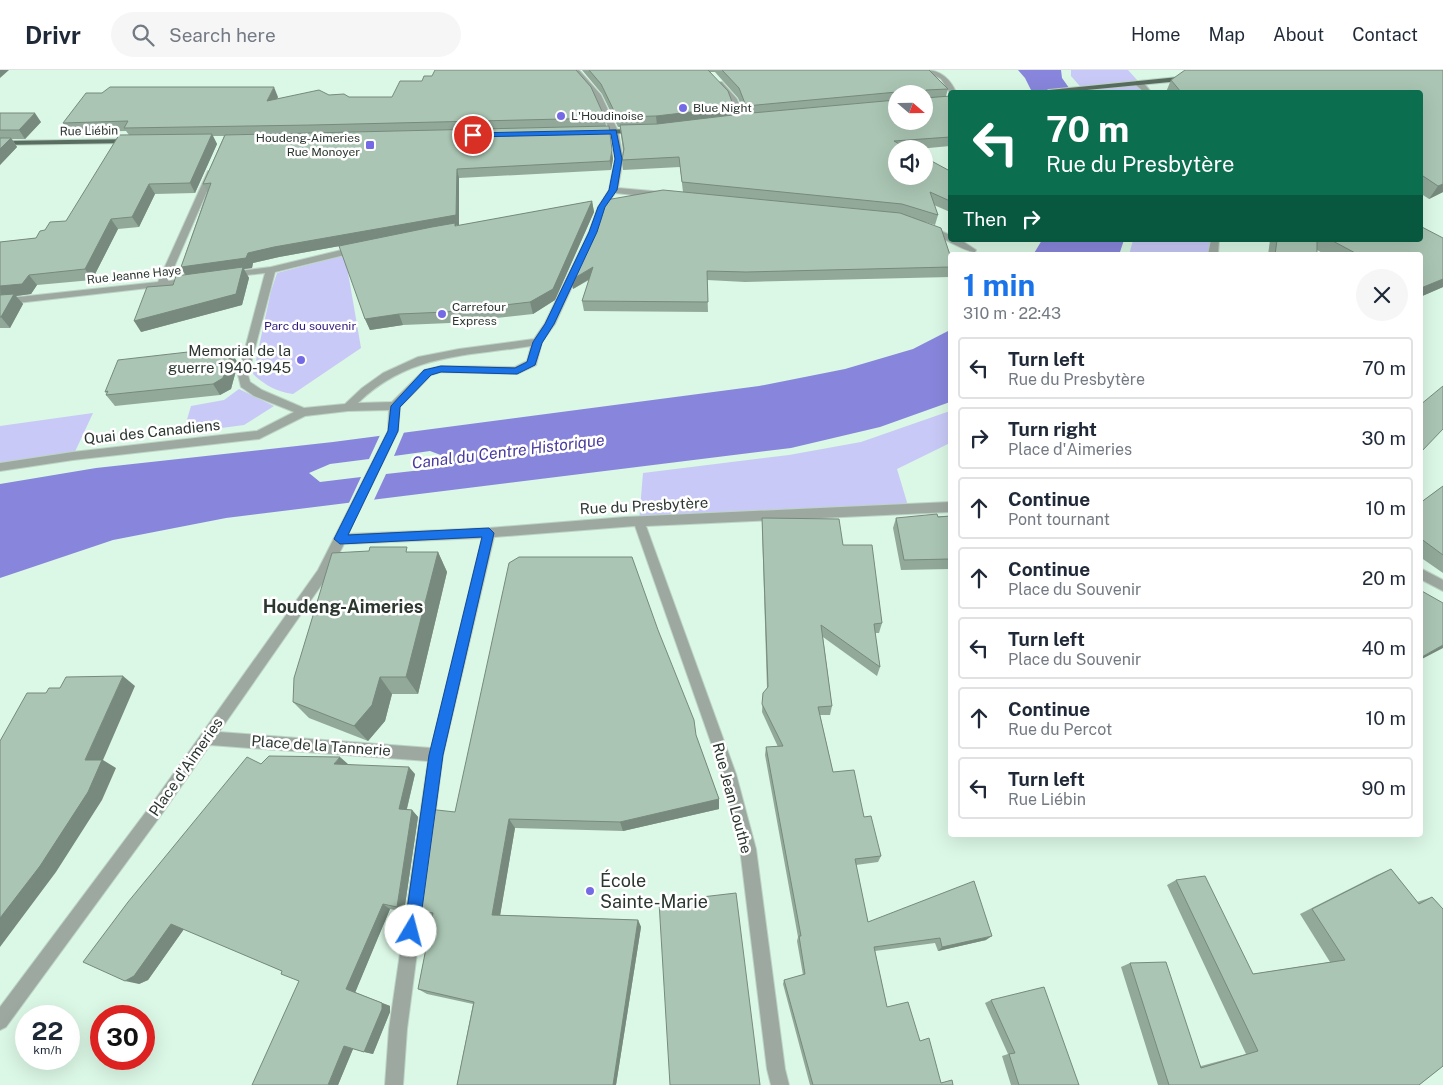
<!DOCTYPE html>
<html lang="en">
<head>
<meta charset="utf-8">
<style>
  :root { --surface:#fff; --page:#f6f6f7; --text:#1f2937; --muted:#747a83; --line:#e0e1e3; --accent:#1a73e8 }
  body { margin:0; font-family:"Public Sans",sans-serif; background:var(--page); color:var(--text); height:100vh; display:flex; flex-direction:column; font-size:19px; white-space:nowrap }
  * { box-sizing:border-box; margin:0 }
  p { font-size:16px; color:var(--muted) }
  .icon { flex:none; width:28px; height:28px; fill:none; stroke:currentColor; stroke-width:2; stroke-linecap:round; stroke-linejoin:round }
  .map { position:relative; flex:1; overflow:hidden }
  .side { position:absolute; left:948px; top:182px; width:475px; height:585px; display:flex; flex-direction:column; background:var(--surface); border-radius:5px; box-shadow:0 5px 20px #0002 }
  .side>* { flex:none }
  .guide { position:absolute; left:948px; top:20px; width:475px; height:152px; border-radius:5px; box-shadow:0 5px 20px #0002; background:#0b6e4f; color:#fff; overflow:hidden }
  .needle { width:32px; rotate:110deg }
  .buttons { position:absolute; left:888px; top:15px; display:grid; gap:10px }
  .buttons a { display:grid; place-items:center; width:45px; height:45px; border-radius:50%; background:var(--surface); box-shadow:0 5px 20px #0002; font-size:25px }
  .speed { position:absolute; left:15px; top:935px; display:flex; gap:10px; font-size:25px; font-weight:700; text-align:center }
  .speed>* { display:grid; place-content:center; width:65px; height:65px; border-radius:50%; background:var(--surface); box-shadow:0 5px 20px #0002; line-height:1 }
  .speed small { font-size:12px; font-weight:400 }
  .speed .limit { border:8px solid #d22; background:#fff; color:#111 }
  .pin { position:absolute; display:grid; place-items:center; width:42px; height:42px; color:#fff; margin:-21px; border:2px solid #fff; border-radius:50%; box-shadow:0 1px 5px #0007 }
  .me { position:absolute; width:55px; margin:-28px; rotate:8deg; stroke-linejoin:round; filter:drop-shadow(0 0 4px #0008) }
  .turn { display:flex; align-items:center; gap:18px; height:105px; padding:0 15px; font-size:22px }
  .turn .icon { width:65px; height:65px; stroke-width:2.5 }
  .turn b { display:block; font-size:35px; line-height:42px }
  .then { display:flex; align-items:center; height:48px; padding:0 15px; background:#0003; gap:10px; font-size:19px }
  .round { display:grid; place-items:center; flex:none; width:52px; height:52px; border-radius:26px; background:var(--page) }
  .overview { display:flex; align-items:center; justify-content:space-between; height:85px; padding:0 15px }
  h1 { font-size:30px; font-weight:700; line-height:38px; color:var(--accent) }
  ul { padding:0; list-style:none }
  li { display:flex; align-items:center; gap:15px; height:62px; margin:0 10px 8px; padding:0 5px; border:2px solid var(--line); border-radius:5px }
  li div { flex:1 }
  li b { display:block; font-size:19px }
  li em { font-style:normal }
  header { display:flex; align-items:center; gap:30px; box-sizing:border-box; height:70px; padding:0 25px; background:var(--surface); border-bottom:1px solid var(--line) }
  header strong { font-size:24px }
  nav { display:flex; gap:28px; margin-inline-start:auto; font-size:18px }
  .search { width:350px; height:45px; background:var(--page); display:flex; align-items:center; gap:12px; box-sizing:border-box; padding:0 18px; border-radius:28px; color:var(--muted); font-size:19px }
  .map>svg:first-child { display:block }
  .green { fill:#c8c9f6 }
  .water { fill:#8886dc }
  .pier { fill:#dbf7e5 }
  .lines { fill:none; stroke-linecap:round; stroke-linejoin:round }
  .service-casing { stroke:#bcd4c4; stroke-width:2 }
  .minor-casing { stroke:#bcd4c4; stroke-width:2 }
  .tertiary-casing { stroke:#bcd4c4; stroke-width:2 }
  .primary-casing { stroke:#bcd4c4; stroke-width:2 }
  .service { fill:#9da8a1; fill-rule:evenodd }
  .minor { fill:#9da8a1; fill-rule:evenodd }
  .tertiary { fill:#9da8a1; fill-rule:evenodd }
  .primary { fill:#596e60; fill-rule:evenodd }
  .wall { fill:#92a99a; fill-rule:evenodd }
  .shaded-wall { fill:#778a7d }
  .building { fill:#aac5b3; stroke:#778a7d }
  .route { fill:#1a73e8; stroke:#114b97 }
  .poi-dot { fill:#756ae5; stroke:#fff; stroke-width:2 }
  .labels { text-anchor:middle; stroke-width:5; stroke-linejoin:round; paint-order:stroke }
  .far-poi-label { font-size:12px; fill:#2c3730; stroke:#fff; text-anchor:start }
  .far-street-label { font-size:12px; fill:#2c3730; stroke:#fff }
  .far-park-label { font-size:12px; fill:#30197e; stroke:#fff }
  .poi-label { font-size:15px; fill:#2c3730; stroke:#fff; text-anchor:end }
  .street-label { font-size:15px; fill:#2c3730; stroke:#fff }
  .water-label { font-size:16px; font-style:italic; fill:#493ca1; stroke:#fff }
  .quarter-label { font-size:18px; font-weight:bold; fill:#2c3730; stroke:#fff }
  .near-poi-label { font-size:18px; fill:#2c3730; stroke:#fff; text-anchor:start }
</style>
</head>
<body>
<header>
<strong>Drivr</strong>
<div class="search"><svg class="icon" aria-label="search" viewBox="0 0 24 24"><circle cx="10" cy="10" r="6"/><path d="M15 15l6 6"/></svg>Search here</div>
<nav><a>Home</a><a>Map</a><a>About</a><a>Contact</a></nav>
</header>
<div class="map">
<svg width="1443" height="1015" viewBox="0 0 1443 1015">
  <rect width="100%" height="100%" fill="#dbf7e5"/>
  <!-- green -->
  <path class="green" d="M1071,0H1128L1148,22H1085L1071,6Z
    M1133,170H1215L1213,185H1129Z
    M345,185L361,278L293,324C276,321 266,316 253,304L271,221L277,203Z
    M239,319L274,336L244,355L183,363L191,336L224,330Z
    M950,341V373L897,399L909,439L639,452L643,403L789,385L861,372Z
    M93,343L73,386L0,397V356Z"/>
  <!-- water -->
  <path class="water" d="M1018,0H1061L1062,8L1072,22H1032L1025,8Z
    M1042,170H1124L1119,185H1033Z
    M950,260V332L880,357L791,378L226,448L113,470L0,508V414L96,398L333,372L759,316L845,299L913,279Z"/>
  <!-- pier -->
  <path class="pier" d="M405,360L394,386L430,381L446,387L431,399L386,404L373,432L348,435L361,407L320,412L309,403L330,394L369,389L381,363Z"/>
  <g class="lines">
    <!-- service casing -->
    <g class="service-casing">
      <path id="service" d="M925,0C941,0 950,9 956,22L950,23L941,9Z
        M716,12H722L737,29L745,50L744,52H738L730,30L716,16Z"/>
    </g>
    <!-- minor casing -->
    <g class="minor-casing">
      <path id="minor" d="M1136,11H1142L1151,22H1144L1136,15Z
        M611,59L618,61L623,89L618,118L663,122L667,125L663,128L615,123L606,137L597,162L555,254L542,272L536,295L517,304L441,302L431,305L400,337L398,361L348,464L489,458L625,447L950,432V442L646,456L736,704L756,779L785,999L789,1015H771L767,999L740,779L722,704L635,456L494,467L443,685L407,959L403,1015H385L389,959L428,691L210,675L164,741L6,957L0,960V937L154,731L318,500L388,361L389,340L348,341L305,346L259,369L73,390L0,401V393L73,382L257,361L294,342L254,326L241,317L238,305L265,203L228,207V203L231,202L271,197L358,176L362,179L361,181L275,202L248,305L250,312L262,320L304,338L345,334L362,318L383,303L418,287L459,279L534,269L545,253L589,162L598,137L609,120L615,89ZM531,276L527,291L515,297L441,296L424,300L392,332L358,333C410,283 465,287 531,276ZM482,468L431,678L219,662L327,507L344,474Z
        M208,101L215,103L168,211L189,208L192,209V213L0,235V229L158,212Z
        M928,155L950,165V170H961L976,180L975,182C968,183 935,164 925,160V156Z
        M1211,170H1219L1218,185H1208Z
        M1420,498L1443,510V521L1420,509Z"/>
    </g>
    <!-- tertiary casing -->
    <g class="tertiary-casing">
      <path id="tertiary" d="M571,0H579L601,25L618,61L617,63H611L594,26Z"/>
    </g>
    <!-- primary casing -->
    <g class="primary-casing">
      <path id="primary" d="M1188,6L1192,8L1191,10L1066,22H1045L1049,20Z
        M637,59L641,61L640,63L592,64L588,62L592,60Z
        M136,69V73H133L0,75V71Z"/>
    </g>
    <!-- service -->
    <use href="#service" class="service"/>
    <!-- minor -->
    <use href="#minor" class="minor"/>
    <!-- tertiary -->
    <use href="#tertiary" class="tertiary"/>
    <!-- primary -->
    <use href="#primary" class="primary"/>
  </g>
  <!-- wall -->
  <path class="wall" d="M582,0H929L948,19L946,26H950V76L918,79H896L950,101V142L934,135L938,145L935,155L925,152L950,185V207L745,212L707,210L708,242L584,241L582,231L589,210L573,219L683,122L680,97L623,100L622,90L623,81L620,57H618L602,24ZM710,2H715L738,28L745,44L734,45ZM896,24H924L896,51Z
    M1443,0V122L1429,129L1420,123V22H1166L1171,10Z
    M329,25L349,27L605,48L606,56L613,89L611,100L459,108V155H456V156L592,131L594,142L555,230L533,244L450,253L403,255L370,260L365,249L340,176L279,187L253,193L252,198L244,199L249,208L242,235L141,262L173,215L185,205L181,197L207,122L203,114L224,66H213L217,74L195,123L155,124L139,157L118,159L92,210L37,215L31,224L16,226L23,234L10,258H0V172L36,168L45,160L66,151L129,65L126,61L70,62L63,53L278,27L277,29Z
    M0,43L41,52L25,69H12L17,77L0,95Z
    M1443,168V217L1420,227V185H1326L1317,180V185H1268L1270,170H1420Z
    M223,278L226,283L238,293L231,319L220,325L115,336L106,325L107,323L105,322Z
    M1443,416V503L1420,487V433Z
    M950,446V499L901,500L893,458L896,448Z
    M762,448L843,475L882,553L879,563H875L880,597L877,606L823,567L832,636L830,645H820L833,702L864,747L881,786L878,792L856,795L868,852L986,870L938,881L935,873L875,881L887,937L920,971L941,1013L953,1015H810L783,914L784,910L803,905L797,871L798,867L765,685L766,677H778L762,642L763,623L767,619L762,458Z
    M409,482H438L447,502L418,624H392L385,651L368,671L309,648L293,632Z
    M696,665L719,729V739L623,761L515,758L500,845L638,850L641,857L616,1015H457L473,934L427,924L418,919L432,848L424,847L415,840L455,742Z
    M261,694H347L415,704L407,739L412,740L418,747L404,842L390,839L355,922L390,936V942L373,984L353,979L338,1015L299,911L282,901L184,859L148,910L139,914Z
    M1391,799L1417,832L1432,827L1443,839V996L1419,1015H1158L1121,897L1130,893L1201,996L1246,984L1167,815L1176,810L1253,904L1330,892L1300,844L1377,805Z
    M991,930L1079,1015H1011L1002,986L1008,984L985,933Z"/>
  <!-- shaded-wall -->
  <path class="shaded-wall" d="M0,0H9L0,8Z
    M274,17L278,27L271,40L267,31Z
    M734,37V47L657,56L656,46Z
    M35,43L41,52L25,69L19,60Z
    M212,64L217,74L195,123L190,113Z
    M11,68L17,77L0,95V79Z
    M612,80L613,89L611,100L610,91Z
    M457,99L459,108V155H456L458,165L455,155L279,187L253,193L252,198L244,199L249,208L242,235L141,262L134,251L186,206L181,197L248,183Z
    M149,114L155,124L139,157L132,147Z
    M1443,114V122L1429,129L1438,116Z
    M592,131L594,142L555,230L533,244L530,232Z
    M111,149L118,159L92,210L85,199Z
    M593,197L594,206L573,219L571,210Z
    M29,205L37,215L31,224L16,226L23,234L10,258L1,247L0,216Z
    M1443,209V217L1420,227V219L1421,218Z
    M399,244L403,255L370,260L365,249Z
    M223,278L229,288L231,282L238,293L231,319L220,325L213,314Z
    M438,482L447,502L418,624L406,607Z
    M1443,575V578L1420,590V588Z
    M123,606L135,616L103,690L116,698L102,730L56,802L0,877V848L85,690Z
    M380,607L392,624L385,651L368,671L354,656Z
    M340,687L348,694H334Z
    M409,697L415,704L405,746L399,739Z
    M719,729V739L623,761L620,752Z
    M412,740L418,747L404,842L397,837Z
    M509,749L515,758L499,852L492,845Z
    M383,834L390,839L355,923L346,919Z
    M638,850L641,857L616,1015H613Z
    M171,854L184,859L148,910L139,914L125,911Z
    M992,866L986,870L938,881L942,877Z
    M382,933L390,936V942L373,984L364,982Z
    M344,976L353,979L338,1015H328Z"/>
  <!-- building -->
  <path class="building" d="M435,0H576L591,17L605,48L312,55L124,58L128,51L63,53L86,23H102L110,17H274L267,31L319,20L329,25L344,24L349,27H392L400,11H422L424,6H432Z
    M589,0H708L728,21L734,37L656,46L617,47L601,14Z
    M722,0H929L948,19L926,20L925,28L950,26V67L894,71L908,79H896V106H924V87L950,101V131L930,122L938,145L902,134L682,112L679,87L622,90L624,79L620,55L657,54L741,44L896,30V51H924V24H898L897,22L746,36L739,18Z
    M1185,0H1443V114L1438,116L1420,104V22H1181L1171,10Z
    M0,43H35L19,60H0Z
    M609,56L612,80L610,91L457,99L456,145L274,177L248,183L246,188L181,197L211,113L203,114L225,65Z
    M212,64L190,113L149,114L132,147L111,149L85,199L29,205L22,214L0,216V172L36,168L40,161L45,160L50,152L66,151L119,65Z
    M0,68H11L0,79Z
    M663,120L900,143L941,158L950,185V197L746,202L707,201L708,232L582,231L593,197L571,210L606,130Z
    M592,131L553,219L530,232L446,242L399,244L365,249L339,176L432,157L455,153V156Z
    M1420,156L1443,168V209L1421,218L1420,217V185H1359L1331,170H1420Z
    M1277,170H1317V185H1275Z
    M243,197L236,224L134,251L147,217L173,215L176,206Z
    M14,224L1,247H0V225Z
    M223,278L221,283L231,282L223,308L213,314L106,325L108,321L105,322L118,290Z
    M1443,316V359L1420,383V335Z
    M1443,416V485L1420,468V433Z
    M937,444L938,447L950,446V489L904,490L896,448Z
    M762,448L839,449L843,475H872L882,553L874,554L880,597L821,555L832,636L818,637L833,702L854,700L864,747L871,746L881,786L855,789L868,852L974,811L992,866L942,877L940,868L874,877L887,937L908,932L920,971L929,968L941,1013L952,1010L953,1015H813L784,910L805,904L799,866H801L766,677L783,676L762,634L763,623L768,617Z
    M370,477H407L406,482H438L406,607H380L372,635L354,656L293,632L294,608L332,483L369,481Z
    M519,487H632L658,560L694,650L696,665L719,729L620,752L509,749L492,845L638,850L613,1015H457L474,932L418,919L433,843L415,840L428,739L455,742L509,493Z
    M1420,520L1443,533V575L1420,588Z
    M123,606L85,690H102L88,722L40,796L0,848V671L27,623H46L49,618H60L66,607Z
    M269,686L340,687L334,694L409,697L399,739L412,740L397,837L383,834L346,919L382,933V939L364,982L344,976L328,1015H252L299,911L281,904L282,901L171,854L134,906L125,911L83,892L128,832L247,687L261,694Z
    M1391,799L1419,834L1432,827L1443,839V996L1419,1015H1169L1130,893L1166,892L1201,998L1258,981L1176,810L1205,806L1253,904L1345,890L1312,839Z
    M736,823L760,1015H670L659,832Z
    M1044,917L1079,1015H1019L1009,984L1015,983L991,930Z"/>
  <!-- route -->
  <path class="route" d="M616,60L622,89L617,120L605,137L597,162L554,254L542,273L535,295L517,304L441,302L431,305L400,337L398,361L348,465L489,458L494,463L443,685L419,861L417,866L411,868L406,866L404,861L429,685L482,467L340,474L334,469L388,361L391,336L424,300L441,296L515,298L527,292L533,272L545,254L589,162L598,137L609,120L615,89L611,64L473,67L469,65L473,63Z"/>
  <!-- markers -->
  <g class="poi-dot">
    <circle cx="683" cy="38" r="5"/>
    <circle cx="561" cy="46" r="5"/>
    <rect x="365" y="70" width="10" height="10" rx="2.5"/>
    <circle cx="442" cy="244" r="5"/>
    <circle cx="301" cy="290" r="5"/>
    <circle cx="590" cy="821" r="5"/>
  </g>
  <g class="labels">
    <!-- far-poi labels -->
    <g class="far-poi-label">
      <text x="693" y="42">Blue Night</text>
      <text x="571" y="50">L'Houdinoise</text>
      <text x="360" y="72" text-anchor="end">Houdeng-Aimeries<tspan x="360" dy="14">Rue Monoyer</tspan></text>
      <text x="452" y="241">Carrefour<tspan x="452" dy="14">Express</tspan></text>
    </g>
    <!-- far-street labels -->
    <g class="far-street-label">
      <text transform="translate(89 61) rotate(-1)" y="4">Rue Liébin</text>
      <text transform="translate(134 205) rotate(-6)" y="4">Rue Jeanne Haye</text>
    </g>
    <!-- far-park labels -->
    <g class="far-park-label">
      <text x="310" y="260">Parc du souvenir</text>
    </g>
    <!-- poi labels -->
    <g class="poi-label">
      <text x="291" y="286">Memorial de la<tspan x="291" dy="17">guerre 1940-1945</tspan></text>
    </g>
    <!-- street labels -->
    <g class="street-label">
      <text transform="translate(152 362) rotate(-6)" y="5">Quai des Canadiens</text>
      <text transform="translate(644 436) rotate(-3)" y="5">Rue du Presbytère</text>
      <text transform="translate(321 676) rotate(4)" y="5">Place de la Tannerie</text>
      <text transform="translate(186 697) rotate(-55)" y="5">Place d'Aimeries</text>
      <text transform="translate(732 728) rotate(75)" y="5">Rue Jean Louthe</text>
    </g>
    <!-- water labels -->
    <g class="water-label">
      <text transform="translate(508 381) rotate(-7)" y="6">Canal du Centre Historique</text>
    </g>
    <!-- quarter labels -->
    <g class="quarter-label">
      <text x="343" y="543">Houdeng-Aimeries</text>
    </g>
    <!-- near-poi labels -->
    <g class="near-poi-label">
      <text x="600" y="817">École<tspan x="600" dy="21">Sainte-Marie</tspan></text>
    </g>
  </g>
</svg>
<div class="buttons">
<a><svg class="needle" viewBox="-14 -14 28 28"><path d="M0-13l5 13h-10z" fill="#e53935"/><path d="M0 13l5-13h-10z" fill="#747a83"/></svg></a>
<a><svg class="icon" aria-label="sound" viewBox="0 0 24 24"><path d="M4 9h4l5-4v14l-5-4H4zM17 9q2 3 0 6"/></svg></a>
</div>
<div class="speed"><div>22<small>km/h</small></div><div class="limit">30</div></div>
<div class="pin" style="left:473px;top:65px;background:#d93025"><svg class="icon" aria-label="arrive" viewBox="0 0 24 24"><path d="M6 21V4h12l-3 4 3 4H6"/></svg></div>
<svg class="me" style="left:411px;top:861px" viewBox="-20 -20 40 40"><circle r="19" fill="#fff"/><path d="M0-13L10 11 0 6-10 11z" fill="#1a73e8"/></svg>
<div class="guide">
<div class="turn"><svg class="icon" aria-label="left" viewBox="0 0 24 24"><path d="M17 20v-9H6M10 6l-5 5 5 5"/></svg><div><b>70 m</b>Rue du Presbytère</div></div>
<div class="then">Then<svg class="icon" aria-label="right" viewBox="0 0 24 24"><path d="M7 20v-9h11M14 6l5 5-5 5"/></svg></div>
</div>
<section class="side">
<div class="overview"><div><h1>1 min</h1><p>310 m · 22:43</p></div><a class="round"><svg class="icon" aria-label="close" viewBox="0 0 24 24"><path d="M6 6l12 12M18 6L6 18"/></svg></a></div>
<ul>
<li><svg class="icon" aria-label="left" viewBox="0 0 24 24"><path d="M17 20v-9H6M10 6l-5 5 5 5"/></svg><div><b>Turn left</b><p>Rue du Presbytère</p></div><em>70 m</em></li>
<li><svg class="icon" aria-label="right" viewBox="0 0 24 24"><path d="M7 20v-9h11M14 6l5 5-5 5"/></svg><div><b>Turn right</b><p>Place d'Aimeries</p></div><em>30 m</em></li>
<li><svg class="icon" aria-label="ahead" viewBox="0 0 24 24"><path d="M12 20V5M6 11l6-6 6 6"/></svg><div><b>Continue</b><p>Pont tournant</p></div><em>10 m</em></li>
<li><svg class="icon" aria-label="ahead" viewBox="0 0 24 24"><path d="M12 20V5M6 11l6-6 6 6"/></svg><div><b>Continue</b><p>Place du Souvenir</p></div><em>20 m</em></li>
<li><svg class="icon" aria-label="left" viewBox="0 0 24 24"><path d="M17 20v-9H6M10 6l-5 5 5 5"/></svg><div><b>Turn left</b><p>Place du Souvenir</p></div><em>40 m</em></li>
<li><svg class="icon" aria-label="ahead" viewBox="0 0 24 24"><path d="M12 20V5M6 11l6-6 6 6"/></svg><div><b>Continue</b><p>Rue du Percot</p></div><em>10 m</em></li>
<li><svg class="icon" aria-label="left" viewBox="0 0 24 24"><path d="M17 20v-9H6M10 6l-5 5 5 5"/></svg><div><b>Turn left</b><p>Rue Liébin</p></div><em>90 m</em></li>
</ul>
</section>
</div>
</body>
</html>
